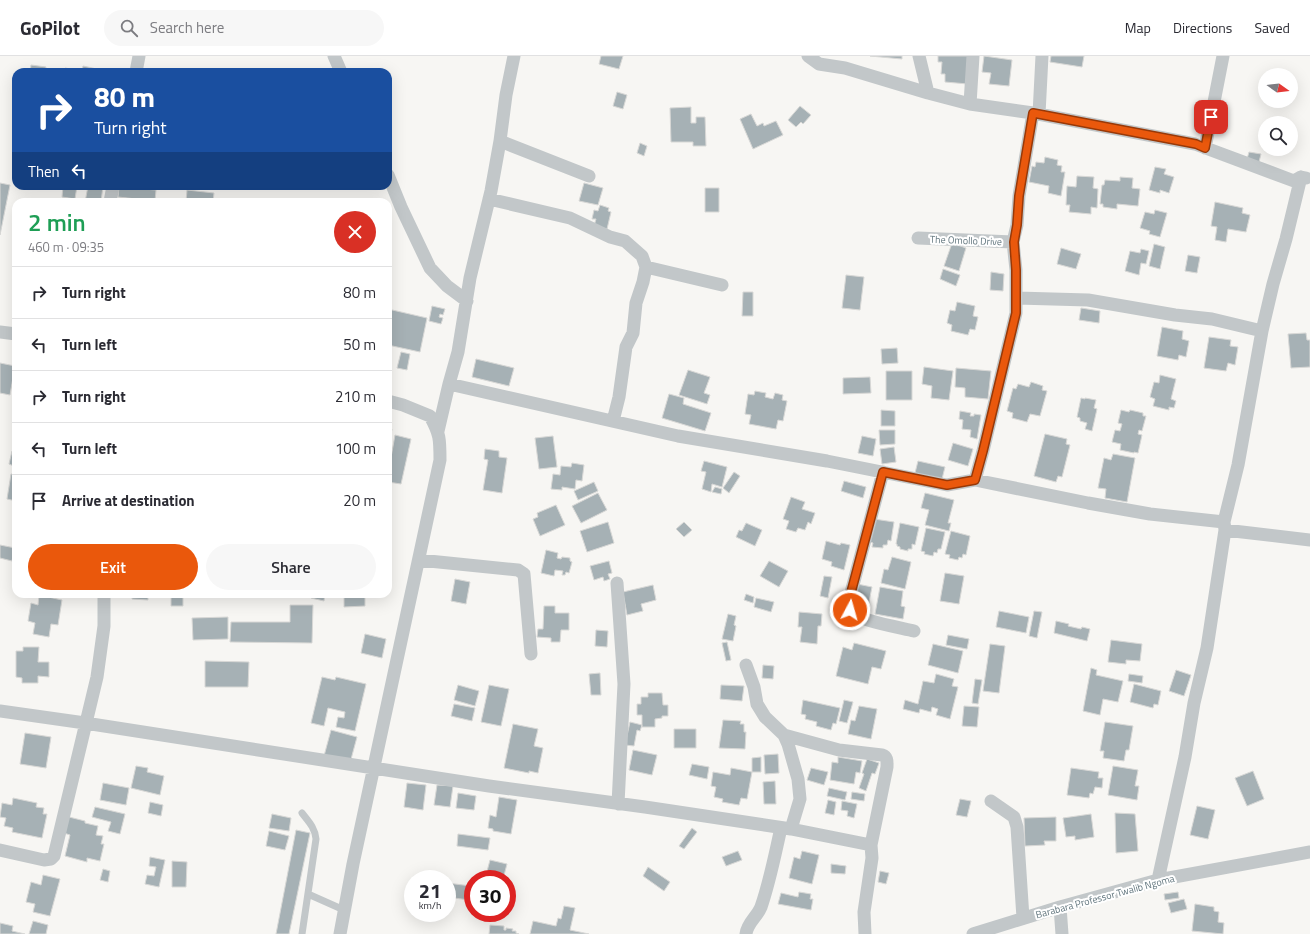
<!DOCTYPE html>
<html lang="en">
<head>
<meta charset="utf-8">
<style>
  :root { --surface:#fff; --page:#f7f7f7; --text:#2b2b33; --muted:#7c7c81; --line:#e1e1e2; --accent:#ea580c }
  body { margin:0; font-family:"Titillium Web",sans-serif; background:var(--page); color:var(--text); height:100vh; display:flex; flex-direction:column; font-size:15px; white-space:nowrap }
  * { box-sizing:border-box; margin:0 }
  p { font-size:13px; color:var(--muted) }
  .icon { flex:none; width:22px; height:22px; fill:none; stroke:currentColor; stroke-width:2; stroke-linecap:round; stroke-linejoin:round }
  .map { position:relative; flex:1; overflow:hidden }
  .sheet { position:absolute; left:12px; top:142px; width:380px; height:400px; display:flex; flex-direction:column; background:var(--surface); border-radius:12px; box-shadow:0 4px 16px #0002 }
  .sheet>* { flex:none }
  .hud { position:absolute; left:12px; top:12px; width:380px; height:122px; border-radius:12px; box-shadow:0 4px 16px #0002; background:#1a4fa0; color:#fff; overflow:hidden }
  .needle { width:26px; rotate:104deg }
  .controls { position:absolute; left:1258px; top:12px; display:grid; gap:8px }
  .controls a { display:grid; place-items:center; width:40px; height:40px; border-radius:50%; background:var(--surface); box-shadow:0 4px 16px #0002; font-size:20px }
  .speed { position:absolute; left:404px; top:814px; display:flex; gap:8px; font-size:20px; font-weight:700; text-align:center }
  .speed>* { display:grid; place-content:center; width:52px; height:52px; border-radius:50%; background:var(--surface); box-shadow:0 4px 16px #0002; line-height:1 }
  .speed small { font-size:10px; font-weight:400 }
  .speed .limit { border:6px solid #d22; background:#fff; color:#111 }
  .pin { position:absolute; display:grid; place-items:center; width:34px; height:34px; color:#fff; margin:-17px; border-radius:8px; box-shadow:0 2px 6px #0006 }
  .me { position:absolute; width:44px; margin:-22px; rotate:6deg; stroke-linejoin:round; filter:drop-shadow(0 0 3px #0008) }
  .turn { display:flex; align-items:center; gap:14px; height:84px; padding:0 16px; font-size:18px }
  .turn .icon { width:52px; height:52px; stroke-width:2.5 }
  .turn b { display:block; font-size:28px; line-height:34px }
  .then { display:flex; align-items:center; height:38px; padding:0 16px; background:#0003; gap:8px; font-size:15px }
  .round { display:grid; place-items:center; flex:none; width:42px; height:42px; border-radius:21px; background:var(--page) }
  .headline { display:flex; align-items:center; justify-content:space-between; height:68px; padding:0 16px }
  h1 { font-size:24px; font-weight:600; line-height:30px; color:#1e9e55 }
  .button { display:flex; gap:8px; margin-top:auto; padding:8px 16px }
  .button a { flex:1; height:46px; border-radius:24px; background:var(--accent); color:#fff; font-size:16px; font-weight:600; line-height:46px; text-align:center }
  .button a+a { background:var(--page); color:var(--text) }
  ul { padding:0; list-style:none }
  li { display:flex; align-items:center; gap:12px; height:52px; padding:0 16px; border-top:1px solid var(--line) }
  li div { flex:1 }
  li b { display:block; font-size:15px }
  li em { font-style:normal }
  header { display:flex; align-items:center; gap:24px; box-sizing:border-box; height:56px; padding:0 20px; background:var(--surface); border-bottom:1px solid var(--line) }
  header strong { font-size:19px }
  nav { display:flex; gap:22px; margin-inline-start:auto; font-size:14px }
  .search { width:280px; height:36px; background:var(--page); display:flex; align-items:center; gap:10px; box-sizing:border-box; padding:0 14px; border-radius:22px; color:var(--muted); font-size:15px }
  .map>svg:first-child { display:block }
  .building { fill:#a6b1b5; stroke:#d8d8d6 }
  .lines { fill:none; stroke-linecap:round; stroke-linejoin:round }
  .service { stroke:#c2c7c9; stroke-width:7 }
  .minor { stroke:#c2c7c9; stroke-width:13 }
  .route-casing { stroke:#983908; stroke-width:10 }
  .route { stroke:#ea580c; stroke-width:7 }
  .labels { text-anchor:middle; stroke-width:4; stroke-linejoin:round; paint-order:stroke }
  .street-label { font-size:10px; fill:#62767e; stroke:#fff }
</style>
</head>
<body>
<header>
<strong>GoPilot</strong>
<div class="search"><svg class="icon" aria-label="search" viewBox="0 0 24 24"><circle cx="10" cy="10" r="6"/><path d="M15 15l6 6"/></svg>Search here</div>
<nav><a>Map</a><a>Directions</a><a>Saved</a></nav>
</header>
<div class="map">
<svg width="1310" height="878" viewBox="0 0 1310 878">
  <rect width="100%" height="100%" fill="#f7f6f3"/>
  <!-- building -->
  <path class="building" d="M601,0H623L619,13L599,8Z
    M870,0H902V3Z
    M938,0H970L968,28L945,26V18H941L942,6H938Z
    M984,0L1012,4L1009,30L989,28L991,17L982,16Z
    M1051,0H1084L1082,11L1050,6Z
    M31,9L46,11L45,16H30Z
    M83,10L106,15L105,16H64L65,12L82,15Z
    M617,36L627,39L623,53L613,50Z
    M800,50L811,59L803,68L801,66L796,71L788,64Z
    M691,51V67H696V61H705L706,90H693V86H671L670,52Z
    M751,58L757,70L763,67L764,70L776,65L783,79L753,93L740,63Z
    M640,87L647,90L644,100L637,97Z
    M1249,96L1261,98L1259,106L1247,103Z
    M1045,101L1058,104L1057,109L1062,110L1061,116H1065L1061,140L1048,137L1049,130L1029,126L1032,110L1035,111L1036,106L1044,107Z
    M1155,111L1166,113L1164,118L1174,121L1169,137L1160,134V137L1149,134Z
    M1077,120L1094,121L1093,132L1098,133L1097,152L1091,151V158L1069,156L1070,149H1066L1067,130L1076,131Z
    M1120,121L1133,122L1132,132L1140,133L1138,150L1117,148V153L1103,151V148H1100L1102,129H1104L1105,124L1120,125Z
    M0,127L10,129L0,179Z
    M584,127L603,132L598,149L579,145Z
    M63,130H77L75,143L62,141Z
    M88,130H103L101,146H85Z
    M119,131L156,134L155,145L118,141Z
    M705,132H719V156H705Z
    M187,134L214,137L213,146H186Z
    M1215,146L1243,152L1242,157L1250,159L1246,176L1228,173L1226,186L1215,184L1217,171L1211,170Z
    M600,149L609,152L608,155L611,156L607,173L594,170L596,163H592L594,154L598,155Z
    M1155,154L1167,157L1160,181L1149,178L1150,175L1140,172L1145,156L1154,158Z
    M952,187L966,192L959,215L944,210Z
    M1154,188L1165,191L1160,213L1149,210Z
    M1061,192L1081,198L1076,213L1057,208Z
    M1141,193L1149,195L1146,208L1141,207L1139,219L1125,215L1130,195L1140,197Z
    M1188,199L1200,201L1197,217L1185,215Z
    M943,213L960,219L956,230L940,223Z
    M991,216L1004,218L1003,235L990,234Z
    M846,219L864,221L860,254L842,252Z
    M743,236H753V260H742Z
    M957,246L975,250L973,260L978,261L975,274L970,273L968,279L951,275L952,269L947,267L950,254L955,255Z
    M432,250L445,253L443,259L440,258L439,261L443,262L441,268L429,265Z
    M1081,252L1100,255L1099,267L1079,264Z
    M388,253L427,262L420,296L388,289Z
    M1162,271L1183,275L1182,283L1189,285L1186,301L1179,299L1178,304L1157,300Z
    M1306,277L1307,284H1310V311L1291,312L1288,278Z
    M1209,281L1231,284L1230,290L1238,291L1235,309L1228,307L1226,315L1204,312Z
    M897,292L898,307L882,308L881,293Z
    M401,296L410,298L407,314L397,312Z
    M476,303L514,312L509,330L472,321Z
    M0,307L15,310L10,339L0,337Z
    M924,311L953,315L949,344L931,342L932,330L922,328Z
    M956,312L991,315L988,343L965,341V332L955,331Z
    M688,314L710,321L704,337L710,339L707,348L679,339Z
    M886,315H912V344H886Z
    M1160,319L1176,323L1171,343L1176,345L1174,352L1169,351V354L1153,350L1155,343L1150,341L1154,326L1159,327Z
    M870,321L871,337L843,338V322Z
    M1031,326L1043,330L1042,334L1047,335L1040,360L1030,358L1027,366L1012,362L1013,357L1007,355L1013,332L1016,333L1018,328L1029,331Z
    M755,335L766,337L765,341L773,343L775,337L783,339L782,344L787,345L783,365L778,364L776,373L749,368L751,359L745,358L748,338L754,339Z
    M669,338L684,342L683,348L711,357L705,375L662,362Z
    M1081,342L1085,343V342L1096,344L1094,352L1097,353L1092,375L1085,373L1087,367L1080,365V362L1077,361Z
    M881,354L895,355V370H881Z
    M1121,354L1129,356L1130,354L1143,357V360H1146L1142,375L1139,374L1138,378L1142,379L1138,397L1134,396V397L1120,394L1121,388L1112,386L1115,374L1120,375L1122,368L1118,367Z
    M960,355L971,357L970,360H974V358L981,359L977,383L970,381L971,374L962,373L963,364L959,363Z
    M388,372L392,373L389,387H388Z
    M879,374H895V388L880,389Z
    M1045,378L1067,383L1066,388L1070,389L1062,421L1058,420L1056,426L1034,420Z
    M395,379L411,383L401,428L388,426V407H390Z
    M553,380L557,411L539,413L535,382Z
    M862,380L876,383L873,400L858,397Z
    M953,387L973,393L968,410L948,404Z
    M894,391L896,406L882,408L880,393Z
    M485,393L499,395V401L507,402L502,437L483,434L488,404L484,403Z
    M12,395L16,396V411L9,408Z
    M1113,398L1135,402L1127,446L1105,442L1106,433L1098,432L1104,402L1111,404Z
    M704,405L727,411L722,431L712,428L711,436L702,433L706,416L701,415Z
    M918,405L945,411L942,423L915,417Z
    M572,407L584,409L582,425L576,424L575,433L562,431V434L551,433L553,418L560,419L561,410L571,411Z
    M734,416L740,420L729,437L723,432Z
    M11,418H16V445L7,443Z
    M844,425L866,431L863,442L841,435Z
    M594,426L598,435L578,444L574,435Z
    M715,431L722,433L721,438L712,436Z
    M598,437L607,454L581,467L572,450Z
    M925,437L954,444L948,467H951L949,475L925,469L929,454L921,452Z
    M791,441L805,446L802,453L815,457L811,468L808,466L805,474L798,472L796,476L786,473L789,465L783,463Z
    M556,449L565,469L540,480L533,463L538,461L537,457Z
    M874,463L894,466L891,485L888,484L887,489H883V492L872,491L873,487L870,486Z
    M608,466L614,487L587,496L580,475Z
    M684,466L692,474L684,481L676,473Z
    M746,467L762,474L755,490L736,481L739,474L742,475Z
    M900,467L919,471L915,489L912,488V493H908V495L900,493V491L897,490V488H896Z
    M926,472L945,476L941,493H938L937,497L934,496L933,500L924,498L925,496L921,495Z
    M951,475L970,480L966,499L963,498L962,502L959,501L958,504L949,502L950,499L945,498Z
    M826,485L840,489L841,487L850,489L844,514L831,510L832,506L822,503Z
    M0,489L15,492L12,505L0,502Z
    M546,494L558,497L557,502L561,503L562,501L570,502V505L572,506L569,517L566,516L565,519H562L563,515L555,514L554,520L541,517Z
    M892,501L911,506L905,533L881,527L884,513L888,514Z
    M609,505L612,517L608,518L610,523L604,525L603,521L594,524L590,510Z
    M769,505L788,515L779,531L760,520Z
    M945,517L964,520L959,548L940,545Z
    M824,520L832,521L828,542L820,540Z
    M455,523L470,526L466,548L451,545Z
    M857,528L872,531L868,551L853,547Z
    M653,529L656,544L641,548L643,555L627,559L623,536Z
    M880,531L903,535L901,550L905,551L903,563L875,558Z
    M132,538H148V544L132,543Z
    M171,538H183V550H171Z
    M312,538H325L324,545L311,542Z
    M344,538H365V550L344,551Z
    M746,538L754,541L753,547L744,544Z
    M39,539L62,544L58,569L51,568L49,581L33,578L35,567L28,565L31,547L38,549Z
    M756,542L774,546L771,556L754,551Z
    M290,549H313L312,587L230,586L231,566H290Z
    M544,550H555V557H569V574H561L560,586H551V582L537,581L538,573H543Z
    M999,555L1029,561L1026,577L996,571Z
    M1034,555L1042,556L1037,582L1029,580Z
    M799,556L822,558L821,570H818L817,588L800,586L802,571H798Z
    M728,558L736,560L734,569L736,570L733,585L722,583Z
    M228,561V583L193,584L192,562Z
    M1056,565L1069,568L1068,570L1081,573L1082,571L1090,573L1087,585L1054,577Z
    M596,574L608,575L607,591L595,590Z
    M365,578L386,583L382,602L361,597Z
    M948,579L969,583L967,593L946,589Z
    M1111,584L1142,588L1140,605L1126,604V608L1108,606Z
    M727,586L731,604L726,605L722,587Z
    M854,587L886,595L881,613L872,611L868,628L836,620L843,591L852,594Z
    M933,588L963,595L958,617L928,609Z
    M990,588L1005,590L999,637L983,635Z
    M23,591H39L38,606H49V621L38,620V627H22V622L16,621V595H23Z
    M205,605L249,606L248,631H205Z
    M763,609L774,610L773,623L762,622Z
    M1091,612L1097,614L1096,619L1123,625L1118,646L1103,643L1100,659L1083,655Z
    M1176,614L1191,619L1184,640L1169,635Z
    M600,617L601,639H591L589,618Z
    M936,618L954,623L952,630L958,631L950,663L936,659L938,653L932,651L931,656L920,653L919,657L903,653L905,644L918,648L923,625L934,627Z
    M1129,618L1143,620L1142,627L1128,625Z
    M322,621L335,624L336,621L366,628L355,675L336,671L338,661L344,662L345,656L328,652L324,670L311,667Z
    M975,623L982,624L978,648L972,647Z
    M1134,628L1161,635L1158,649L1154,648L1153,652L1130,646Z
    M458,629L479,635L475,650L454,644Z
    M489,629L509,633L501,670L481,666Z
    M721,629L744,630L742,645L720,643Z
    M648,637H662L663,649H668V660H662V662L655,663V671H642V659H637V648H641V641H648Z
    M803,644L840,652L836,668L833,667L831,674L816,670L817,666L805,663L806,659L801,658Z
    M844,644L853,646L847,667L839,665Z
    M454,648L475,652L472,665L451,660Z
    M859,650L877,653L871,683L848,678L851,664L855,665Z
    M964,650L979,651L977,671L962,670Z
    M723,664L741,665L740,668H744V676H746L745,693L719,692Z
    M630,666L642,669L640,675L637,674L634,690L625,689Z
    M1105,666L1133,670L1129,694H1126L1124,705L1103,702L1104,695H1100Z
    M513,668L538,673L534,690L543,692L538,717L529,715V717L504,712Z
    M674,673H696V692H674Z
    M331,674L357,681L350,707L324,700Z
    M25,677L51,681L46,712L20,708Z
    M633,694L657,699L652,719L629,714Z
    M778,698L779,717L765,718L764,699Z
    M761,701V716H752V702Z
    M838,701L862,705L860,717L856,716L854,728L830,724L832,706L838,707Z
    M867,703L879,707L875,718L872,717L866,735L859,732L864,718L862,717Z
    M692,708L709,711L707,723L689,719Z
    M136,710L148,712L147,716L164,720L160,739L131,732Z
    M1113,710L1138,714L1135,730H1139L1137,744L1108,739Z
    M731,712L752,716L747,743L741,742L739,749L722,746L723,743L714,741L716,731L711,730L713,716L730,719Z
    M811,712L828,716L824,729L807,724Z
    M1071,712L1099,716L1098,722H1103L1102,732L1095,731L1093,738L1090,737L1089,742L1067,739Z
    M1253,715L1264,743L1247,750L1235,722Z
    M775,725L776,748H764L763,726Z
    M103,727L129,732L126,749L100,744Z
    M407,727L426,729L423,754L404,751Z
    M437,729L453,730L450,751L434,749Z
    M829,732L847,736L845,744L827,740Z
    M852,736L865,738L864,745L851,743Z
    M458,737L476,740L474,754L456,752Z
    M499,741L517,744L511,778L493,775V773L488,772L490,759L496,761Z
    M13,742L37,747L36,751L44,752L43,758H47L42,782L12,776L13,772L4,770L6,762L0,761L2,747L12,749Z
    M960,743L971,745L967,761L956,759Z
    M828,744L836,746L834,759L825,757Z
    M842,745L857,748L854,762L847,760L848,755L841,754Z
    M150,746L163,749L161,760L148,757Z
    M1197,750L1215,754L1208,783L1190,779Z
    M95,751L125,758L120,778L108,775L111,766L92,761Z
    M1115,757L1135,758L1138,795L1116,797Z
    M272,758L291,762L289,775L269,772Z
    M1091,758L1094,781L1075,784V780L1066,781L1063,762Z
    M65,760L85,765V767L98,770L96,779L103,780L101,788H104L100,805L87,802V806L65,800L70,779L61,776Z
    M1056,761V785H1044L1045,789L1025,790L1024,762Z
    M692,772L697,776L684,793L679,790Z
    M296,774L310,777L289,878H276Z
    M269,775L289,780L285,794L266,790Z
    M458,778L490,782L488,794L457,790Z
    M738,795L742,804L726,810L722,801Z
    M802,795L819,799L812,828L789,822L794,801L800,803Z
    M150,801L165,804L159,831L145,828L147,819L154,820L156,811L149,810Z
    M490,804L507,808L503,823H485Z
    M172,805L187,806L186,831H172Z
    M831,808L846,810L845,818L831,817Z
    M648,811L670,826L664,835L643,820Z
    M103,813L110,815L108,826L100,824Z
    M880,815L889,817L886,828L878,826Z
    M43,819L60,823L50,860L33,856L35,848L26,846L31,826L41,829Z
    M447,827L471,830L469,844L447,841Z
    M799,836L811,838L810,843H813L811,854L778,848L781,837L798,841Z
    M1178,836L1179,842L1165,844L1164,838Z
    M1184,843L1187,853L1171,857L1168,847Z
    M1195,848L1214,851V855L1219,856L1218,866L1224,867L1223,878L1192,875Z
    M564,850L575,852L570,874L589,878H530L533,865L556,870L558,862L561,863Z
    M33,865L48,869L46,878H29Z
    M0,867L13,870L12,875L25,878H0Z
    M490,869L504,870V874H506V872L513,873L512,875H516V877L519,878H489Z"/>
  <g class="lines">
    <!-- service -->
    <path class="service" d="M302,757C309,766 315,772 316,783L302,878
      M308,838L344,854"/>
    <!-- minor -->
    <path class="minor" d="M334,0L341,16
      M808,0L819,8L845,12L928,37L970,48L1033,57L1195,88L1294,125L1301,121L1306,122
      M919,0L928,37
      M136,16L139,0
      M970,48L973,0
      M1039,58L1042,0
      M500,85L589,120
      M1205,92L1223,0
      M388,119L401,151L430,212L447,230L467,245
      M489,143L570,162L610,181L625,185L642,200L646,211L643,226L636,247L633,277L626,291L619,341L613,365
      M110,146L113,130
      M918,182L1013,186
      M646,211L722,229
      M1017,242L1088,244L1175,259L1212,263L1262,275
      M0,276L16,278
      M449,328L678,380L827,405L947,429L975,424L983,395L1016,257V214L1013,186L1017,169L1019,140L1033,57
      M438,375L449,328L458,296L470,222L491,135L500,85L506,39L514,0
      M883,416L849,544C850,549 849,555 853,558C862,565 902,572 914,575
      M975,424L1088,447L1150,458L1224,466
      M1225,474L1310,484
      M419,504L518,514L524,518L531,598
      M617,527L624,628L618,748
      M746,609L754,631L757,648L765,661L784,679L788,688L798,723L800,743L791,773
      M0,655L85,667L489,730L645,751L791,773L871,789
      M784,679L839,694L882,699C888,701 887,706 887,711L871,789L872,802L864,856L865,878
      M991,745L1014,761L1017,771L1023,862
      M0,794L44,804L51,803L54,800L97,621L104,570V538
      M1158,824L1185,701L1194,647L1207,592L1225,474L1224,466L1238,409L1262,275L1273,228L1286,183L1301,121
      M1060,851L1062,878
      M340,878L353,808L440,404C440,383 440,378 430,360L403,349L388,345
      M746,878C747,867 757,861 761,851C770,825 775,798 781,772
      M973,878L1060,851L1158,824L1310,796"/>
  </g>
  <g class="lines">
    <!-- route casing -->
    <g class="route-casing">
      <path id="route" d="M850,554L849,544L883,416L947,429L975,424L983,395L1016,257V214L1014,186L1017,169L1019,140L1033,57L1196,88L1205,92L1211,61"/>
    </g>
    <!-- route -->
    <use href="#route" class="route"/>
  </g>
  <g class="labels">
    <!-- street labels -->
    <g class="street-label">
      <text transform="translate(966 184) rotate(2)" y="4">The Omollo Drive</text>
      <text transform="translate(1105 840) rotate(-15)" y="4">Barabara Professor Twalib Ngoma</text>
    </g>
  </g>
</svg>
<div class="controls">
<a><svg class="needle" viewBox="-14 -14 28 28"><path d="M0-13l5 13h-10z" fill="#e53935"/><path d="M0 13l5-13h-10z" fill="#7c7c81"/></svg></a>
<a><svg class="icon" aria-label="search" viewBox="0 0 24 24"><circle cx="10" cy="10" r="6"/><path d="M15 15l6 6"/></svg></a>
</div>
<div class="speed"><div>21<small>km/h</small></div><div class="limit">30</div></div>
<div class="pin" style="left:1211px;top:61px;background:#d93025"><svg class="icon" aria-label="arrive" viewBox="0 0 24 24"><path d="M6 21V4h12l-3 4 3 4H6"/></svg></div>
<svg class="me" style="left:850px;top:554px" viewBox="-20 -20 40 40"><circle r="17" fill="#ea580c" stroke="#fff" stroke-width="3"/><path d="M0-11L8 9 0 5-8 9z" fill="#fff"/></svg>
<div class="hud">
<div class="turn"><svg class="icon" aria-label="right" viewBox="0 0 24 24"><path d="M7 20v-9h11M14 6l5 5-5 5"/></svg><div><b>80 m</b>Turn right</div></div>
<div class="then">Then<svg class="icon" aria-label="left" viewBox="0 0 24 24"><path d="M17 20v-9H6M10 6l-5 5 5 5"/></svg></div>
</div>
<section class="sheet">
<div class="headline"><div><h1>2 min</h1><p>460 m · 09:35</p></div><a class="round" style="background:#d93025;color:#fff"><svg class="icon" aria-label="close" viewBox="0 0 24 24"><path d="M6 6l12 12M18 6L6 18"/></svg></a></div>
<ul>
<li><svg class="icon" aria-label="right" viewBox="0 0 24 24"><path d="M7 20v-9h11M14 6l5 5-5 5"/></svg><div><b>Turn right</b></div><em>80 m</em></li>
<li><svg class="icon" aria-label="left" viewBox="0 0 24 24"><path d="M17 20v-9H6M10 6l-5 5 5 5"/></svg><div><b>Turn left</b></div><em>50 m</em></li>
<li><svg class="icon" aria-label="right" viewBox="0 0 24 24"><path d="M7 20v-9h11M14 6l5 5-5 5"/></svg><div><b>Turn right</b></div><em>210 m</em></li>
<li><svg class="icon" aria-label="left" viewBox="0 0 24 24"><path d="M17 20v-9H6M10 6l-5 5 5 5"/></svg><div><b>Turn left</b></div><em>100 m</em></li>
<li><svg class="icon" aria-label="arrive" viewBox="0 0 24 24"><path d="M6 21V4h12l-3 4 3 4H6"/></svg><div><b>Arrive at destination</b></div><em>20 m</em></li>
</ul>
<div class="button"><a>Exit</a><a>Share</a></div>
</section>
</div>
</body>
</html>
